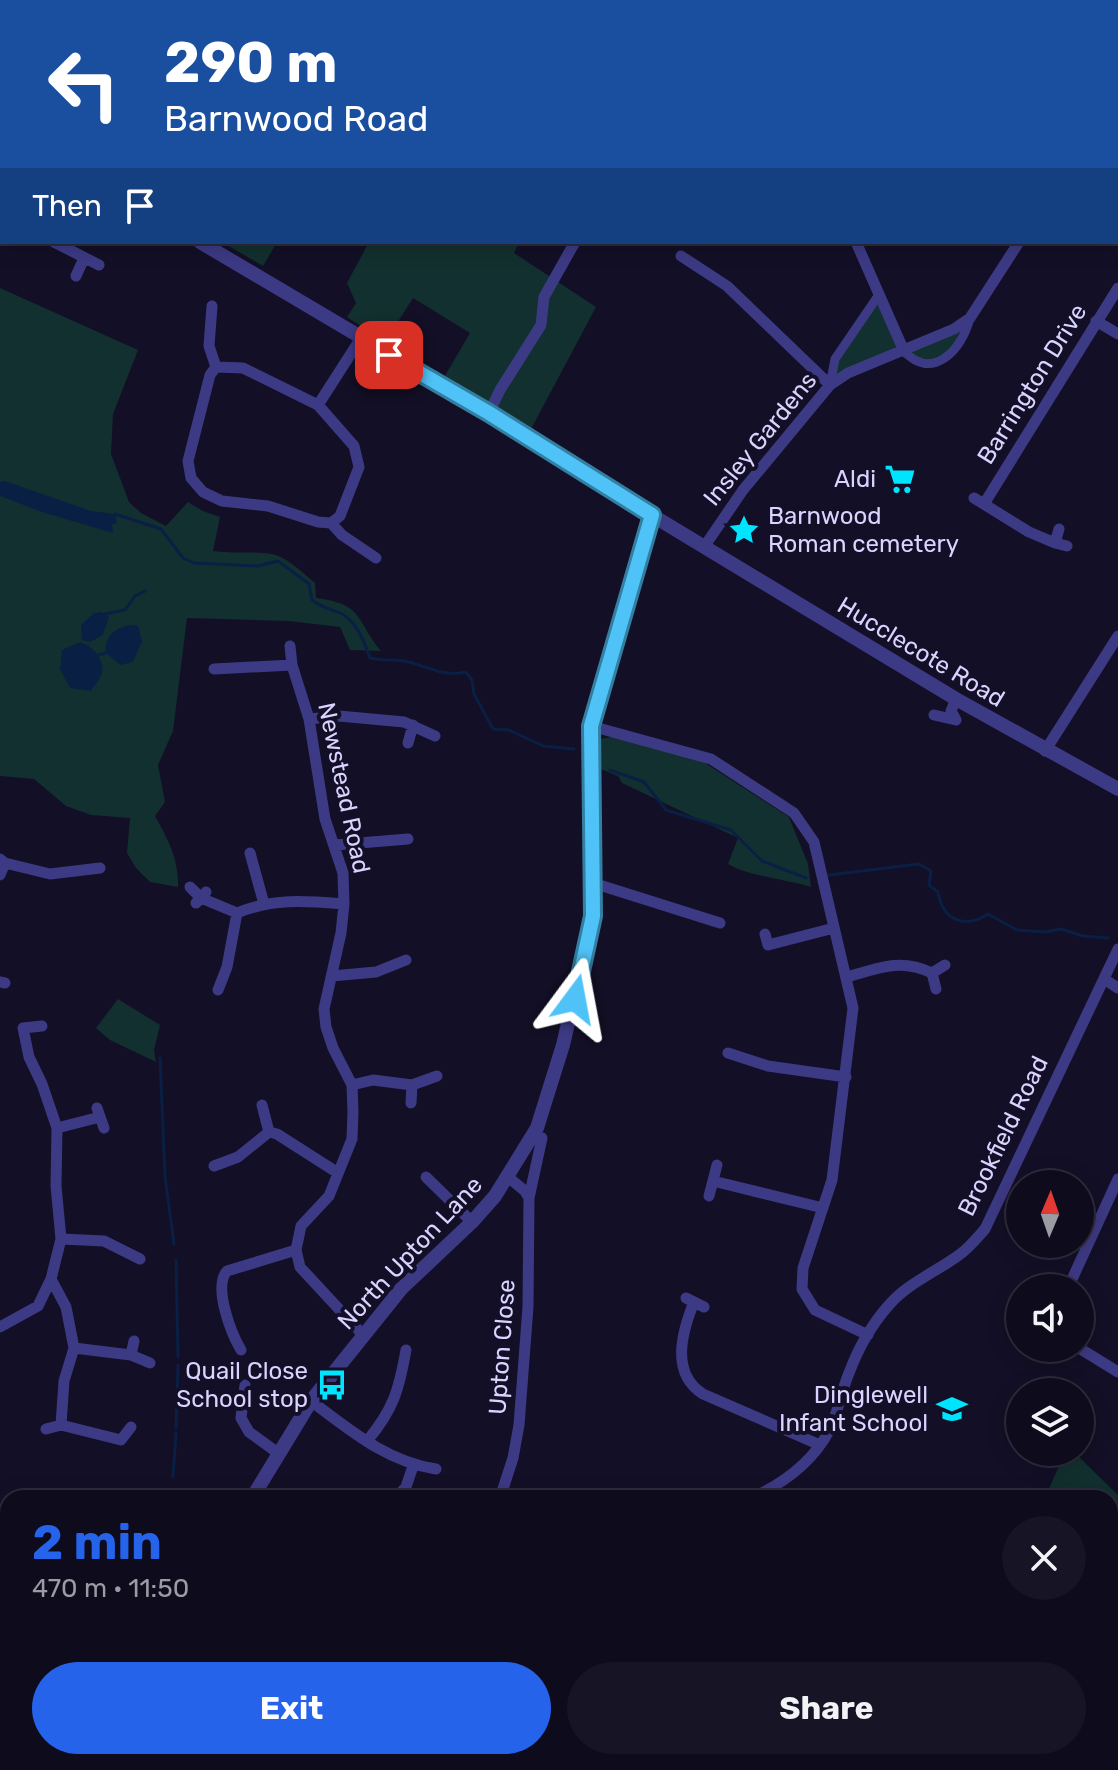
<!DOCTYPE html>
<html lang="en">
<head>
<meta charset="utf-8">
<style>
  :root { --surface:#0e0b1c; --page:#171425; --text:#f1f3f6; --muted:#9b9ba3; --line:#2e2b3b; --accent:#2563eb }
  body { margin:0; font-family:Rubik,sans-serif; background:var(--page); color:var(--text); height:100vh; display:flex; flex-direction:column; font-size:30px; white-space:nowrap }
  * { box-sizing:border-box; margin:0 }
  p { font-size:26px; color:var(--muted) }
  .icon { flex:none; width:44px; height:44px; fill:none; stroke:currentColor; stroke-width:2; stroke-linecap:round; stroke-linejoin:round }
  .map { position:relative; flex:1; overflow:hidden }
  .panel { position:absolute; left:0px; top:1490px; width:1118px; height:280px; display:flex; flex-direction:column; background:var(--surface); border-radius:24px 24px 0 0; box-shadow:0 4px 20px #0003,0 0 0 2px var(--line) }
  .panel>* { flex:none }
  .banner { position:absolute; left:0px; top:0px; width:1118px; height:244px; box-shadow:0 4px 20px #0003,0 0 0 2px var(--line); background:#1a4fa0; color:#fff; overflow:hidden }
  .needle { width:52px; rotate:2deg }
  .fabs { position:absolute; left:1006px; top:1170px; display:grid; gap:16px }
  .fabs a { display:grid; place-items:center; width:88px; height:88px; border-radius:50%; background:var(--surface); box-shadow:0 4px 20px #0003,0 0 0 2px var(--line); font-size:40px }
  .pin { position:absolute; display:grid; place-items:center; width:68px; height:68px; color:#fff; margin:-34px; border-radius:16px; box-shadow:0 4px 12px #0006 }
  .me { position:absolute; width:88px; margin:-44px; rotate:13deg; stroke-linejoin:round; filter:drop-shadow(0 0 6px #0008) }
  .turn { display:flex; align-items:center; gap:28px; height:168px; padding:0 32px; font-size:36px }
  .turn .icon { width:104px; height:104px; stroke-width:2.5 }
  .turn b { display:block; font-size:56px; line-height:68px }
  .then { display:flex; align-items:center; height:76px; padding:0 32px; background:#0003; gap:16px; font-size:30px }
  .round { display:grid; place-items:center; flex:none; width:84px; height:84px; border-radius:42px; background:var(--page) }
  .headline { display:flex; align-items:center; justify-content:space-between; height:136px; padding:0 32px }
  h1 { font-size:48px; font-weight:700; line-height:60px; color:var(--accent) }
  .primary-button { display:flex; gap:16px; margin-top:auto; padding:16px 32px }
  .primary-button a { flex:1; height:92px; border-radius:48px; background:var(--accent); color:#fff; font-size:32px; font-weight:700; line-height:92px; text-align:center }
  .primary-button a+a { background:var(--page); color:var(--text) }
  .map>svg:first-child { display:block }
  .green { fill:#12302f }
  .water { fill:#0a1f44 }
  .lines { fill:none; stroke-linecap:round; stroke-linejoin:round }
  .stream { stroke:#0a1f44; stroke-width:3 }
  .pedestrian { stroke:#3d3a85; stroke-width:9 }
  .minor { stroke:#3d3a85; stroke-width:11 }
  .tertiary { stroke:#3d3a85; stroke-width:14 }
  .route-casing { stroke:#337fa1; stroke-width:20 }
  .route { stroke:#4fc3f7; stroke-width:14 }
  .labels { text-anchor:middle; stroke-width:8; stroke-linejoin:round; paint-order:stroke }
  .street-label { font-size:24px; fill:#d9d4ff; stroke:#130f26 }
  .poi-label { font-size:24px; fill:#d9d4ff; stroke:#130f26; text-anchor:end }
</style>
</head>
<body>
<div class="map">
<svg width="1118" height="1770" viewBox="0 0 1118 1770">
  <rect width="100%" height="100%" fill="#130f26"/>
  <!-- green -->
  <path class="green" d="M222,242H277L263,266Z
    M369,242H519L514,253L596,307L530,431L443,379L470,333L413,298L385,342L347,317L356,303L347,283Z
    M0,288L138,350L113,414L111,454L129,502L141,513L166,526L188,502L203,511L220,517L213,551C233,554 254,551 272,554C287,557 303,573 315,583L316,598C364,604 355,619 381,651L350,650L340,627L289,621L187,618L173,731L158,765L165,802L155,816C168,839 179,860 178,887L150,882L136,868L127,853L130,818L91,815L66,806L34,779L0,776Z
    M878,292L903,353L970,318L944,360L913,362L897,355L830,385L835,359Z
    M618,736L705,763L789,817L808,864L811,887C789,880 744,875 728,864L738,838L622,783L618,776L593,766V740Z
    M118,999L160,1025L154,1050L156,1062L110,1040L96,1028Z
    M1065,1452H1074L1118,1495V1770H608L603,1762H1110V1498H1045Z
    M0,1529H8V1762H74L72,1770H0Z"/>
  <!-- water -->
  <path class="water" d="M5,481L91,511L115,514L117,523L112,525L113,533L45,513L0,496V482Z
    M101,612L109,617L103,635L90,642L82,640L81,625L94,613Z
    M129,625L138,626L142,641L133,662L120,665L106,653C104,637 113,629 129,625Z
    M80,642C92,646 105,658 102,673C100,679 94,686 91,691L70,688L60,669L62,650Z"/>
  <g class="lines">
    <!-- stream -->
    <path class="stream" d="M115,514L161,529L183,558L194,563L258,566L278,561L309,584L312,600C322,608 331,609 342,614C357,622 365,643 370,658C383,661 397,659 409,662C430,668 444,677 466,672L472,680L474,694L493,729L509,730L543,746L574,749
      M105,614L125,610L135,596L145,591
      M98,655L106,653
      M610,770L644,782L666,810L731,830L762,861L806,878
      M829,875L919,864L931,871L929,885L938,892C942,919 964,930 988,914L1017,930L1045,932L1061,929L1083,936L1108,938
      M160,1058L165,1176L174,1244
      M176,1260L178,1357
      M176,1428L178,1365
      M173,1477L176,1433"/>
    <!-- pedestrian -->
    <path class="pedestrian" d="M1116,68L1118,70
      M1116,100L1118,96
      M904,351C932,382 962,350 970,318
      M830,385L835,359L878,296"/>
    <!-- minor -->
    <path class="minor" d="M1042,0L1045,2
      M1107,0L1110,2
      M38,2L39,0
      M656,2L657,0
      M732,2L733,0
      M858,2L860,0
      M0,80L2,76
      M1116,158L1118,160
      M0,213L2,214
      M54,242L99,265
      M856,242L904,351
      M681,256L727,286L830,385
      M76,276L84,258
      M212,306L209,346L216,367
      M1096,321L1118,334
      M216,367L243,368L318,405L354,446L359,467L340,516L331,523L318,522L268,506L222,501L203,492L191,478L188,461L210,375Z
      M318,405L361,338
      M489,413L500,390L541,325L544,297L575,242
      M974,498L1029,532L1055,543
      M984,504L1118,288
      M331,523L342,535L376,558
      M1059,529L1055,543L1067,546
      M704,547L743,490L830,385L848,373L954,329L970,318L1019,242
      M290,646L292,665
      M214,669L292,665L309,719L325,819L343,873L344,904L341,933L324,1009L326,1027L333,1048L352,1085L353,1112L352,1139L329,1196L301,1226L296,1250L300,1267L363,1335
      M934,715L956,720L951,711L956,699
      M309,719L339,716L404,722L435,736
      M591,726L711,759L794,813L814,842L853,1008L832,1180L803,1268L802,1289L815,1310L868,1335
      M408,743L413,725
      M1045,751L1118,636
      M335,845L408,839
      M250,853L264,904
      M0,859L5,863L50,874L100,868
      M0,875L5,863
      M593,883L720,923
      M190,887L201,898L196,903
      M206,892L201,898L237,913C273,898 306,901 344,904
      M765,934L768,945L834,928
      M932,973L936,989
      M332,976L376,972L406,960
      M847,977C879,968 900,958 932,973L945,965
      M1104,979L1118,988
      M0,982L5,983
      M218,990L227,967L237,913
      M728,1053L768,1066L846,1077
      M352,1085L373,1080L412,1085L437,1076
      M411,1103L412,1085
      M262,1105L269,1132
      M97,1108L104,1128
      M57,1128L100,1117
      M214,1166L238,1157L269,1132L277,1134L338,1173
      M426,1177L472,1222
      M713,1181L823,1208
      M709,1196L717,1165
      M529,1198L542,1138
      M61,1239L104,1241L140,1259
      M51,1279L66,1307L74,1348L64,1381L61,1425L121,1440L131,1427
      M1068,1288L1118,1179
      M686,1298L704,1307
      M694,1302C682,1332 670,1373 703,1394L820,1445
      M0,1327L38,1306L51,1279L61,1239L56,1186L57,1128L42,1084L29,1057L23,1028L42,1026
      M74,1348L131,1355L150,1363
      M1079,1348L1118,1372
      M241,1350C231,1333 213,1287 227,1271L296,1250
      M131,1355L134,1341
      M245,1385L241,1418L249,1432L278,1453
      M311,1401C350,1430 387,1462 436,1469
      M46,1429L61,1425
      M367,1441C394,1409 399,1389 406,1350
      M396,1498L406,1487L413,1466
      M500,1498L513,1458L519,1425L528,1307L529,1198L525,1191L508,1177
      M752,1498C784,1483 812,1463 829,1431C838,1413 841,1392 849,1373C858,1349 872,1324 889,1305C908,1283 936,1272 959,1255C969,1248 977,1238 985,1229L1118,949
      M209,1762L214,1770
      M282,1762L288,1770
      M135,1770L143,1762
      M221,1770L238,1762"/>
    <!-- tertiary -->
    <path class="tertiary" d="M0,121L2,123
      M200,242L489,413L592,479L956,699L1118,789
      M252,1498L311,1401L401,1289L472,1222L495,1196L537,1128L563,1045L593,916L591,726L652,515
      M0,1514L8,1515
      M393,1762L395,1770"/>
  </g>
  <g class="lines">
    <!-- route casing -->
    <g class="route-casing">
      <path id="route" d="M389,355L489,413L652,515L591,726L593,916L575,999"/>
    </g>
    <!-- route -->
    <use href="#route" class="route"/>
  </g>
  <!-- icons -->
  <defs>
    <g id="supermarket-bare" transform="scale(2.4)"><path d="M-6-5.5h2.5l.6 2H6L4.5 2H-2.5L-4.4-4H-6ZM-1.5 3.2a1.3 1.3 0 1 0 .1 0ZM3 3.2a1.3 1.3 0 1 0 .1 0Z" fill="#00e5ff" stroke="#130f26" stroke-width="2.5" paint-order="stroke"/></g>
    <g id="sight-bare" transform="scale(2.4)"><path d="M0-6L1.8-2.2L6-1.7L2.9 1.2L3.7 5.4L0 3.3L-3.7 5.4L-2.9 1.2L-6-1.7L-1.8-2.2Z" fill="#00e5ff" stroke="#130f26" stroke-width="2.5" paint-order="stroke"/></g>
    <g id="bus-bare" transform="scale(2.4)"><path d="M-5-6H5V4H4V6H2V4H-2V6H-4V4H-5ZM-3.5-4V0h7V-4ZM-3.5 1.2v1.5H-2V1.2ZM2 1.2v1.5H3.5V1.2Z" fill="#00e5ff" stroke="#130f26" stroke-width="2.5" paint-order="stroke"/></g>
    <g id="school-bare" transform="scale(2.4)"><path d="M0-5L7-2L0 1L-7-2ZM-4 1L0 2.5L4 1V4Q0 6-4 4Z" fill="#00e5ff" stroke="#130f26" stroke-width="2.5" paint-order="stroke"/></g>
  </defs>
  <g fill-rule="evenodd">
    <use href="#supermarket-bare" x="900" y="479"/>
    <use href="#sight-bare" x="744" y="530"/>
    <use href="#bus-bare" x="332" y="1385"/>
    <use href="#school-bare" x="952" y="1409"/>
  </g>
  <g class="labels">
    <!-- street labels -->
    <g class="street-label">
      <text transform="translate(1032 384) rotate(-58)" y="8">Barrington Drive</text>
      <text transform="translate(760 439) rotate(-51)" y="8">Insley Gardens</text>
      <text transform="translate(921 652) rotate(31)" y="8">Hucclecote Road</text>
      <text transform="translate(344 788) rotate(78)" y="8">Newstead Road</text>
      <text transform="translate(1003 1136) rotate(-64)" y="8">Brookfield Road</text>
      <text transform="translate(410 1253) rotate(-47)" y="8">North Upton Lane</text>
      <text transform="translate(502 1347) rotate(-86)" y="8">Upton Close</text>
    </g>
    <!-- poi labels -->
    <g class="poi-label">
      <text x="876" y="487">Aldi</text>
      <text x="768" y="524" text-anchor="start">Barnwood<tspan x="768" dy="28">Roman cemetery</tspan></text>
      <text x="308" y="1379">Quail Close<tspan x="308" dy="28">School stop</tspan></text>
      <text x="928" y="1403">Dinglewell<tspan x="928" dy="28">Infant School</tspan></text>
    </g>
  </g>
</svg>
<div class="fabs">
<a><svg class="needle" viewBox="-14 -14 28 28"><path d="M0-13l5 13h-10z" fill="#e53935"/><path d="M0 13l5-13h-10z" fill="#9b9ba3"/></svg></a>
<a><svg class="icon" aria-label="sound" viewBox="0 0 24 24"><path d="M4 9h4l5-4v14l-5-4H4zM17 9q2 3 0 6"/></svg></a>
<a><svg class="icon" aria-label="layers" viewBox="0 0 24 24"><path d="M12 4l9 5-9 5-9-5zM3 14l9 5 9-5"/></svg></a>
</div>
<div class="pin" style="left:389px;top:355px;background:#d93025"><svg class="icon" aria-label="arrive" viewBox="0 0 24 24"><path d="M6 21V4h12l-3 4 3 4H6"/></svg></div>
<svg class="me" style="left:575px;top:999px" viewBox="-20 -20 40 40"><path d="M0-17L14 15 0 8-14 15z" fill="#4fc3f7" stroke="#fff" stroke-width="4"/></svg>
<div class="banner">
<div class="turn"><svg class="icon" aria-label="left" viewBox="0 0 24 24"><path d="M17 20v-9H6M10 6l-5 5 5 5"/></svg><div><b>290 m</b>Barnwood Road</div></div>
<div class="then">Then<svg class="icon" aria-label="arrive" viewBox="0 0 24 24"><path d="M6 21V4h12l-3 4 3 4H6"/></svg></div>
</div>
<section class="panel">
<div class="headline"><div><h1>2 min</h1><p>470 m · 11:50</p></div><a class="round"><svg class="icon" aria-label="close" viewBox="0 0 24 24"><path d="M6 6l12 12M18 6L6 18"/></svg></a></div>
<div class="primary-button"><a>Exit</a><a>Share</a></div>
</section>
</div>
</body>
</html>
